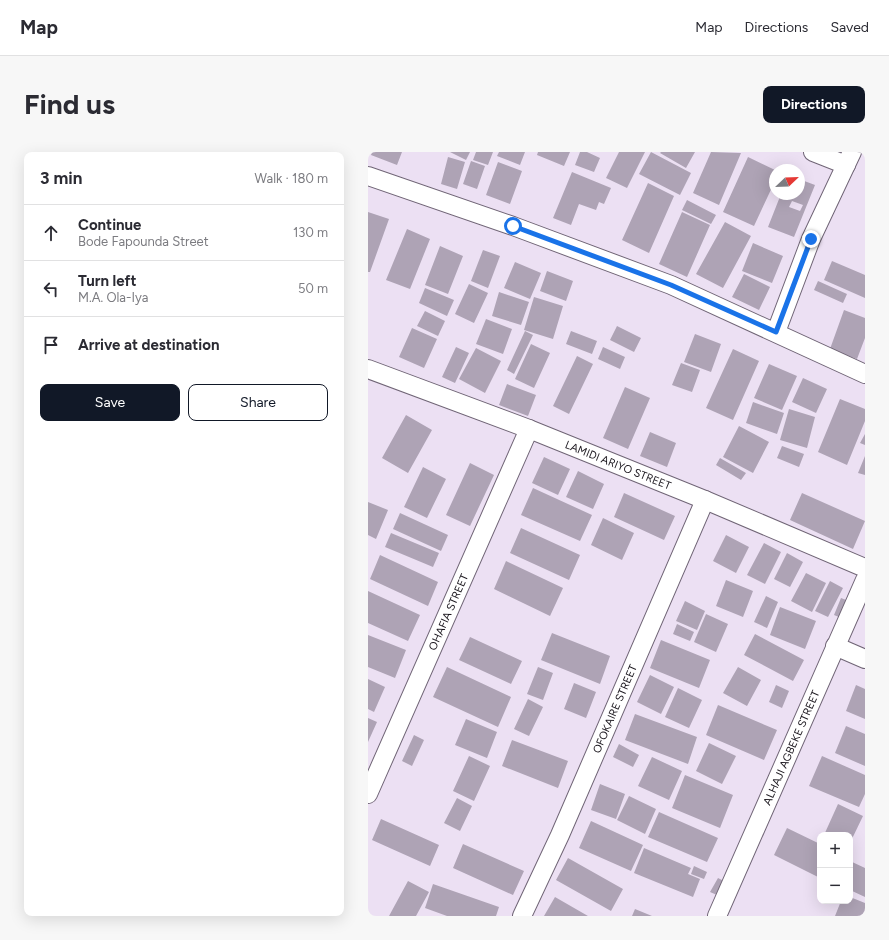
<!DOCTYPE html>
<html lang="en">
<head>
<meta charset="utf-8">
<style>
	:root { --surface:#fff; --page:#f7f7f7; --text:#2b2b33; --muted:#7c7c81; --line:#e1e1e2; --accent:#111827 }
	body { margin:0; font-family:Figtree,sans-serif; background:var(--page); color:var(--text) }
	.controls { position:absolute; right:12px; bottom:12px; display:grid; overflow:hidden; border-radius:8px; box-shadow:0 4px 16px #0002 }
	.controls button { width:36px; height:36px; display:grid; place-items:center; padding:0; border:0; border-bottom:1px solid var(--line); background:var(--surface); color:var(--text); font:20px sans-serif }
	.compass { position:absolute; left:401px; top:12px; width:36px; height:36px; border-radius:50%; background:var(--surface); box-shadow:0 4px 16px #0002; rotate:67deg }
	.stop { position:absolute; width:12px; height:12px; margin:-9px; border:3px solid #1a73e8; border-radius:50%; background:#fff }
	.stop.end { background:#1a73e8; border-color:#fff; box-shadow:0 1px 4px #0008 }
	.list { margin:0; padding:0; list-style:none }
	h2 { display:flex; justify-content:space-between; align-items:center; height:52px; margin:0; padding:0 16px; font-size:17px }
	h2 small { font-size:13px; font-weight:400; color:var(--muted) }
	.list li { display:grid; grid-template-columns:26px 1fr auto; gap:12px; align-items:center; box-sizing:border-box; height:56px; padding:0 16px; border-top:1px solid var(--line) }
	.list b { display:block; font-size:15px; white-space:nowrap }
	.list p { margin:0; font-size:13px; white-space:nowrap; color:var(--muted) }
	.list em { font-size:13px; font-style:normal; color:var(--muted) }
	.actions { display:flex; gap:8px; padding:12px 16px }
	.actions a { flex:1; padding:9px 0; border:1px solid var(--accent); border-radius:8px; text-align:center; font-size:14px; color:var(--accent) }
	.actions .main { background:var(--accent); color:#fff }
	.icon { flex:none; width:22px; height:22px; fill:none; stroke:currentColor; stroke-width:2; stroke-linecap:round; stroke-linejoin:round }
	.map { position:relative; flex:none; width:497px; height:764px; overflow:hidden; border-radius:8px }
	header { display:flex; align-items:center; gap:24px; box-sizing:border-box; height:56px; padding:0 20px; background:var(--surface); border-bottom:1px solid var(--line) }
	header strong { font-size:19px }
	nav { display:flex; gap:22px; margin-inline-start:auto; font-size:14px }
	.intro { display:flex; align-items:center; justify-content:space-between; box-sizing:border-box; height:96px; padding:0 24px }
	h1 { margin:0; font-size:28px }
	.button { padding:10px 18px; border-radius:8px; background:var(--accent); color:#fff; font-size:14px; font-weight:700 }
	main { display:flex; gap:24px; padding:0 24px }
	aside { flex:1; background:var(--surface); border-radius:8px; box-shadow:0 4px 16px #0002 }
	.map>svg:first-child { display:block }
	.building { fill:#aea3b5; fill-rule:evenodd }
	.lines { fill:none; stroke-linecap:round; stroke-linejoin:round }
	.minor-casing { stroke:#706576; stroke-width:20 }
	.minor { stroke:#fff; stroke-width:18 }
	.route { stroke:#1a73e8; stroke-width:5 }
	.labels { text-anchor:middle; stroke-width:3; stroke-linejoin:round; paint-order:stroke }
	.street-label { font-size:11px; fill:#1b171e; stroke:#ece0f3 }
</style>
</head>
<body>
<header>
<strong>Map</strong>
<nav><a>Map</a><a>Directions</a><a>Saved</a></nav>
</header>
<div class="intro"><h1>Find us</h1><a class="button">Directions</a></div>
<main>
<aside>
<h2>3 min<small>Walk · 180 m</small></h2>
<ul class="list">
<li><svg class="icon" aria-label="ahead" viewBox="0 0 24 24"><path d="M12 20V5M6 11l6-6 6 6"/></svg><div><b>Continue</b><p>Bode Fapounda Street</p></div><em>130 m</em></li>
<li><svg class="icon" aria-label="left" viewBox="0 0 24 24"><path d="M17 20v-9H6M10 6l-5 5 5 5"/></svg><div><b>Turn left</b><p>M.A. Ola-Iya</p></div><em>50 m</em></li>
<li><svg class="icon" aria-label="arrive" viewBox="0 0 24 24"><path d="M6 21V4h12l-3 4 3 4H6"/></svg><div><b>Arrive at destination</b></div></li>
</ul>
<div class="actions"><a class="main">Save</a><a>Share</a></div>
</aside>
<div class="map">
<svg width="497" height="764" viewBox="0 0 497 764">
	<rect width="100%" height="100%" fill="#ece0f3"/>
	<path class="building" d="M4,0H34L29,13L3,3Z
		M82,0H102L98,8Z
		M108,0H125L120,13L105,8Z
		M131,0H157L152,13L129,4Z
		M170,0H202L196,14L169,3Z
		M212,0H219L232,6L226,20L207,13Z
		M251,0H277L259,36L238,26Z
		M283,0L323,21L312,43L271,22Z
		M293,0H327L318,16L292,1Z
		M343,0L373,1L351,53L325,41Z
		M80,5L97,10L89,37L73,32Z
		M380,5L407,18V29L386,74L355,60Z
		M103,9L117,14L109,37L95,32Z
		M130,10L154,19L142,52L118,43Z
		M204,20L243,36L236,52L231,50L228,58L211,52L203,73L185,66Z
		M431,27L447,33L426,85L400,75L413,42H431ZM424,49L435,53L432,59L421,55Z
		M280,31L306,44L281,101L254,88Z
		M319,48L348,63L343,72L314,58Z
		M0,60L21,67L2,120H0Z
		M314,60L342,73L319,125L291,112Z
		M357,70L383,84L355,136L328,122Z
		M39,77L62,87L42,137L18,128Z
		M385,91L415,104L404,131L374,119Z
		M72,94L95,104L80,142L57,133Z
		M115,98L132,104L120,136L103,129Z
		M464,109L497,123V146L456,128Z
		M147,110L173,121L162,147L136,136Z
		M179,119L205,129L198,149L172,139Z
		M376,122L402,135L391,158L364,145Z
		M450,129L479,142L475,151L446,138Z
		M101,132L120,141L106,171L87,162Z
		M57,136L86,148L79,164L51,151Z
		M131,140L161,150L153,173L124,164Z
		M166,145L195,154L185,187L156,178Z
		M476,158L497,166V186L489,207L462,197Z
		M57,159L77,169L70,184L49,174Z
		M118,167L144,177L135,202L108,192Z
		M249,174L273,186L266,200L242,188Z
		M44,176L69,187L56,216L31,205Z
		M157,179L165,183L146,222L139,218Z
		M203,179L229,189L224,202L198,192Z
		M327,182L353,192L343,220L316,210Z
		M163,192L182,201L166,236L147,227Z
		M88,195L101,201L87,231L74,225Z
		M235,195L257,205L252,217L230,207Z
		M108,196L133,209L117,241L91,227Z
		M365,197L391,209L365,268L338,256Z
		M209,204L225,212L201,262L185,254Z
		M313,211L332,218L324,240L304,233Z
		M401,212L429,224L414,258L386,246Z
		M435,226L459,237L448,261L424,250Z
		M139,232L168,243L160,264L131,253Z
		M257,235L282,246L260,297L235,286Z
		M472,247L497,257V269L479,313L450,300Z
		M385,250L416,261L409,282L378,271Z
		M421,257L447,265L439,296L412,288Z
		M38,263L64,278L40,321L14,306Z
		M371,274L401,290L385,321L355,305Z
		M282,280L308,291L299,315L272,304Z
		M497,282V293L492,291Z
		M414,294L436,302L431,315L409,306Z
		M497,304V323L490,321Z
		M176,305L202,317L190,343L164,331Z
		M352,306L378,321L373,328L348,313Z
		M102,311L126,323L102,374L78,363Z
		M55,315L78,327L59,366L36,355Z
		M210,319L236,332L225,357L198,345Z
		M165,336L224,363L212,389L153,363Z
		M256,341L307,364L296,388L246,365Z
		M434,341L497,369L485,397L422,368Z
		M0,350L20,358L8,387L0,383Z
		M32,361L80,383L73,399L25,377Z
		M235,366L266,381L254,408L223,393Z
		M153,376L212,403L201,428L142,401Z
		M23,381L71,401L65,415L17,395Z
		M358,383L381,395L368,421L345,409Z
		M396,391L413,400L397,432L379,423Z
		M419,401L435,410L422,435L406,427Z
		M12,403L70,430L60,454L2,427Z
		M138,409L195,436L182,464L126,437Z
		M438,421L458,431L444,460L423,449Z
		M358,428L385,439L375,465L348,454Z
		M462,429L475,436L460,465L447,459Z
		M0,439L52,463L40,489L0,471Z
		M398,444L410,450L399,476L386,470Z
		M473,446L486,451L478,468L466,463Z
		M317,449L337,459L329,478L308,469Z
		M412,455L448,469L437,497L402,483Z
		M338,462L360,472L348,500L326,490Z
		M309,472L326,480L322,489L305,482Z
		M184,481L242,504L232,532L173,508Z
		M387,482L436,508L425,529L376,503Z
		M0,483L38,498L27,526L0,515Z
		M102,485L154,509L143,532L91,508Z
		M293,488L342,508L331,536L282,516Z
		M79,515L143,545L130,575L65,545Z
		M170,515L185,521L175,548L159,542Z
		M370,515L393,528L379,554L355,541Z
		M282,523L306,535L293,562L269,550Z
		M0,527L17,535L6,560L0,557Z
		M206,531L228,540L218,566L196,557Z
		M408,533L421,539L414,556L401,550Z
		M488,533L497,537V567L478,559Z
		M310,536L334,548L321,576L297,565Z
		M160,547L175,555L161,584L146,577Z
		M350,553L409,578L396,608L338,583Z
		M267,562L329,585L320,612L257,588Z
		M0,566L9,570L0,590Z
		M98,567L129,580L119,606L87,593Z
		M478,574L497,582V614L467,601Z
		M46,583L56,588L44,614L34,609Z
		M144,588L200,609L190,636L134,614Z
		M341,591L368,604L354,632L328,619Z
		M251,592L271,603L265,615L245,605Z
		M101,604L122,614L106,649L85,639Z
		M454,604L497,623V642L491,655L441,634Z
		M284,605L314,619L301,648L270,634Z
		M317,623L365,643L352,676L304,656Z
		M232,632L257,642L248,667L223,658Z
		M261,644L288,657L277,682L249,668Z
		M89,646L104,654L92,679L76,671Z
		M470,652L495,664L482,691V683H456Z
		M291,660L350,686L339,710L280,685Z
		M13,667L71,693L62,714L4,688Z
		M223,669L275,693L263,719L211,696Z
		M419,676L452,692V726L406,703Z
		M95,692L156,719L145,743L85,716Z
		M276,696L323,716L320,722L332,727L325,745L266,721Z
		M200,706L255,737L243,759L188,728Z
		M482,709L497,716V745L482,738Z
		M326,714L339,720L336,727L323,722Z
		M350,726L356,729L349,743L342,740Z
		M40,729L61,740L48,764H21Z
		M65,732L131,755L128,764H79L57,756Z
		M187,745L220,764H176Z
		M482,745L497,751V764H467L473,749H482Z
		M267,757L284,764H264Z"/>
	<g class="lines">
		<g class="minor-casing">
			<g id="minor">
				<path d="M445,0L478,13"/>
				<path d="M0,24L145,74L303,133L497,222"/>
				<path d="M408,180L443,87L484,0"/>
				<path id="s1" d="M0,217L161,277L337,348L497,416"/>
				<path d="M467,494L497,507"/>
				<path id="s2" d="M0,642L161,277"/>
				<path id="s3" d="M154,764L192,683L337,348"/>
				<path id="s4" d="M349,764L497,428"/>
			</g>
		</g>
		<use href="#minor" class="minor"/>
	</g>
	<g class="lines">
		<path class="route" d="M145,74L303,133L408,180L443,87"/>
	</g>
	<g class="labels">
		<g class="street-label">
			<text dy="4" stroke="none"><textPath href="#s1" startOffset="268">LAMIDI ARIYO STREET</textPath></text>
			<text dy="4" stroke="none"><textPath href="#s2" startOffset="199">OHAFIA STREET</textPath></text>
			<text dy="4" stroke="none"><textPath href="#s3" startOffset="227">OFOKAIRE STREET</textPath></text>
			<text dy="4" stroke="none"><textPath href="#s4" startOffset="184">ALHAJI AGBEKE STREET</textPath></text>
		</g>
	</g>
</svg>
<div class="controls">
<button>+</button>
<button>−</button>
</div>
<svg class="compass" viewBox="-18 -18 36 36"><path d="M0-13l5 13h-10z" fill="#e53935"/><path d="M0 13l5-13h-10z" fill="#7c7c81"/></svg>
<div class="stop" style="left:145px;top:74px"></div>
<div class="stop end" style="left:443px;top:87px"></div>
</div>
</main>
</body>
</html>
